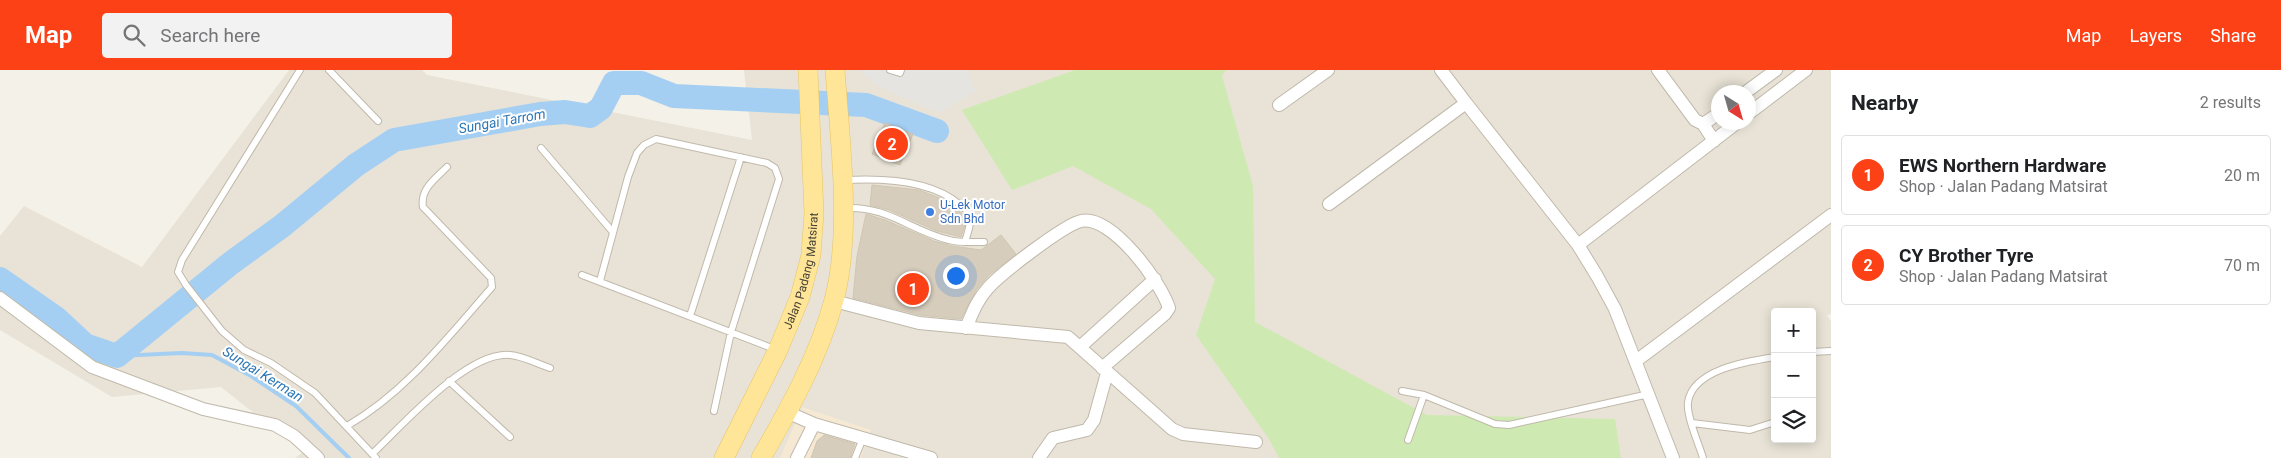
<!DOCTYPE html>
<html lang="en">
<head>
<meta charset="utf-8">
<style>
	:root { --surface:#fff; --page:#f2f2f2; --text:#202124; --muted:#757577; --line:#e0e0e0; --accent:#fd4117 }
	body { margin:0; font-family:Roboto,sans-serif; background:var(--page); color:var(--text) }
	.controls { position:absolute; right:15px; bottom:15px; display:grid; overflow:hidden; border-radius:5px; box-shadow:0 2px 12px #0003 }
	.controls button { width:45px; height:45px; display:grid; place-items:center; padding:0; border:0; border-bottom:1px solid var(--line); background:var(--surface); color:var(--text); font:25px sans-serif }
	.compass { position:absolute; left:1711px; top:15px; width:45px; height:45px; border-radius:50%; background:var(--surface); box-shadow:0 2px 12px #0003; rotate:143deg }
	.you { position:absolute; left:955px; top:205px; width:18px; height:18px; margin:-12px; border:4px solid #fff; border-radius:50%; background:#1a73e8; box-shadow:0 0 0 8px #1a73e833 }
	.badge { display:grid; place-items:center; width:32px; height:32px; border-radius:50%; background:var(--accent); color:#fff; font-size:16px; font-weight:700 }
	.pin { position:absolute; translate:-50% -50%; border:2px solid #fff; box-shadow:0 1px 5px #0006 }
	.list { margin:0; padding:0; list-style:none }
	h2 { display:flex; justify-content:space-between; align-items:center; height:65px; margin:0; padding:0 20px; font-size:21px }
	h2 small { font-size:16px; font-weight:400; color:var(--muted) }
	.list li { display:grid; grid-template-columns:32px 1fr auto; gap:15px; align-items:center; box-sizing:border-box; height:80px; margin:0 10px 10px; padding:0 10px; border:1px solid var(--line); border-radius:5px }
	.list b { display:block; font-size:19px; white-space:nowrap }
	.list p { margin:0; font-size:16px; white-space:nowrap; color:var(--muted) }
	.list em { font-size:16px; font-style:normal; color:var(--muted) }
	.icon { flex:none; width:28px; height:28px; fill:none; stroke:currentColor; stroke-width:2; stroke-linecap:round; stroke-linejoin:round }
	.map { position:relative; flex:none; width:1831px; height:388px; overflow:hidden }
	header { display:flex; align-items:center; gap:30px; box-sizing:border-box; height:70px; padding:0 25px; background:var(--accent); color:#fff }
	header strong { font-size:24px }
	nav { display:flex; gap:28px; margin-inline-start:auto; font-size:18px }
	.search { width:350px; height:45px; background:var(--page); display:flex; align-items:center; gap:12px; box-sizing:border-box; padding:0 18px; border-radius:5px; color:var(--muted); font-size:19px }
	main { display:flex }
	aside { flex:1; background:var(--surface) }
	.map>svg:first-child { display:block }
	.residential { fill:#e8e3d6; fill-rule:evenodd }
	.commercial { fill:#f6e9d3 }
	.green { fill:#cee9b1 }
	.parking { fill:#e6e4e0 }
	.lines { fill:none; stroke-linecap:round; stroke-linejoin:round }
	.stream { stroke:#a4cff2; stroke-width:4 }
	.river { stroke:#a4cff2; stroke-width:24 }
	.building { fill:#d6cdbd; stroke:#d1c6b1 }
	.service-casing { stroke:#c0b9ab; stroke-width:8 }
	.minor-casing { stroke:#c0b9ab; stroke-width:14 }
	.primary-casing { stroke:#e6c465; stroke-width:20 }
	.service { stroke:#fff; stroke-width:6 }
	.minor { stroke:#fff; stroke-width:12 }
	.primary { stroke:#ffe597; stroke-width:19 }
	.shop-dot { fill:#3f7fe0; stroke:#fff; stroke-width:2 }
	.labels { text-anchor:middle; stroke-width:4; stroke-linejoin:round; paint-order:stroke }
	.shop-label { font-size:12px; fill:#366cbe; stroke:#fff; text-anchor:start }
	.street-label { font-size:12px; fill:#484237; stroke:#fff }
	.water-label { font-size:14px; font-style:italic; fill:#2d78b7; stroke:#fff }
</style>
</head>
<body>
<header>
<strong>Map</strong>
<div class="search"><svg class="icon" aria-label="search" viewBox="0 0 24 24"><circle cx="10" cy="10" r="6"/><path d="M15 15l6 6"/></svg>Search here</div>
<nav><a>Map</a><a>Layers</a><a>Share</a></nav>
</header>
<main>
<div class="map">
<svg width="1831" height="388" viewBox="0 0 1831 388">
	<rect width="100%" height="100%" fill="#f4f1e8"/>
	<path class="residential" d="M289,0H422L427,5L752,70L744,0H1831V244L1827,245L1831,251V388H295L303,382L221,317L112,327L0,260V166L24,136L142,197ZM1718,22H1748V52H1718ZM1775,242H1812V369H1775Z"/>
	<path class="commercial" d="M802,337L871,360L861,388H780Z"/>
	<path class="green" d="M1075,0H1226L1222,6L1253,116L1255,252L1427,345L1615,349L1621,388H1279L1269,369L1196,265L1215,209L1151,139L1073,96L1012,120L962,40Z"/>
	<path class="parking" d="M858,0H967L976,21L939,43L879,17Z"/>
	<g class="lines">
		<path class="stream" d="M117,286L182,283L212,285L251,306L296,336L349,388"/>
		<path class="river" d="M0,209L56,248L85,275L117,286L231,193L282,156L356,95L394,70L540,44L565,42L590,46L601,38L614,13H641L674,26L866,35L937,61"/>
	</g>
	<path class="building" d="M885,53L913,64L900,95L872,84Z
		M872,115L919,120L945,130L964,145L965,155L961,167L937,161L889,140L870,135Z
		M866,144L885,150L934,171L952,176L981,180L1001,165L1016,184L989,205L976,220L961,249L920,245L853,228L857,186Z
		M824,365L855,374L850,388H811L817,371Z"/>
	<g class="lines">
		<g class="service-casing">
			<path id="service" d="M300,0L182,190L178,202L186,215L222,261L244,280L271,293L315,323L376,388
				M329,0L378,51
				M890,0L900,3L901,0
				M541,78L612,161
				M845,110C882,108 931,110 959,134C963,137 968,140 969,145C972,154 967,164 965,172
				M846,138C888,136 911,161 949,170C960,173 972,172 984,172
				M582,205L777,280
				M600,211L628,107L637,83L644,75L656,69L767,93L775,98L779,109L731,262L714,341
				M690,246L741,87
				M1812,282L1831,281
				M449,311L510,367
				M1402,321L1424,325L1495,354L1509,355L1649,324
				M1692,353L1750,360L1775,352
				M347,356C405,323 448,267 492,217L491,208L423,137C420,119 435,109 447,97
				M1408,370L1424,325
				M372,384C402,356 467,281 510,285C523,286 538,294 550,298
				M855,388L863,368
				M1703,388C1699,374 1686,346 1688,332C1693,299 1749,291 1775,287"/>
		</g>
		<g class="minor-casing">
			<path id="minor" d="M1441,0L1466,33
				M1658,0L1695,50L1703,54L1714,71
				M1746,22L1776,0
				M1279,35L1328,0
				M1748,44L1806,0
				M1703,54L1718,44
				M1329,134L1466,33L1578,175L1597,206L1615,239L1673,388
				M1578,175L1738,52
				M0,228L92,297L203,339L275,355L294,366L318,388
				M834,231L919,253L1068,267L1172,359L1183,364L1256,372
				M966,258C972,244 977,230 988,218C1000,204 1064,155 1081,151C1111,144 1161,212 1169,238L1165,244L1102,298
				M1080,277L1155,209
				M1636,291L1831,145
				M787,342L814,354L797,388
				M814,354L931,388
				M1039,388L1053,368L1087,360L1094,350L1107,303"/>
		</g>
		<g class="primary-casing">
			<g id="primary">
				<path id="s1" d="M724,388L778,280L800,227L811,185L814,143L808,0"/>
				<path d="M761,388C790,338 819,286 834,230C852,164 840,69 835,0"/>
			</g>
		</g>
		<use href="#service" class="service"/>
		<use href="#minor" class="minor"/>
		<use href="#primary" class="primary"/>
	</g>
	<circle class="shop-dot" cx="930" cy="142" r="5"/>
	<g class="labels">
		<g class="shop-label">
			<text x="940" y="139">U-Lek Motor<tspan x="940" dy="14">Sdn Bhd</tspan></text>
		</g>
		<g class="street-label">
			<text dy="4" stroke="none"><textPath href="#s1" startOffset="204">Jalan Padang Matsirat</textPath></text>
		</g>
		<g class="water-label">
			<text transform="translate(502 51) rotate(-10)" y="5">Sungai Tarrom</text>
			<text transform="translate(263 304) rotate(32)" y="5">Sungai Kerman</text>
		</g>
	</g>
</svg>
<div class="controls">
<button>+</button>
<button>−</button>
<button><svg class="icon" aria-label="layers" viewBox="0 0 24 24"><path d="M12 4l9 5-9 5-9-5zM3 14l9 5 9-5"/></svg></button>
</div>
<svg class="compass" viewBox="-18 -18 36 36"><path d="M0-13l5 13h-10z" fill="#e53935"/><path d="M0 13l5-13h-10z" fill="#757577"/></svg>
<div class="you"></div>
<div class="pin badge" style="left:913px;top:219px">1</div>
<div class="pin badge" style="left:892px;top:74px">2</div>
</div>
<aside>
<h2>Nearby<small>2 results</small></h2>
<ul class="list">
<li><span class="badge">1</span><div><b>EWS Northern Hardware</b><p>Shop · Jalan Padang Matsirat</p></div><em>20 m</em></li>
<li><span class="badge">2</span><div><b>CY Brother Tyre</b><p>Shop · Jalan Padang Matsirat</p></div><em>70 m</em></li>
</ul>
</aside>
</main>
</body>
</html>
